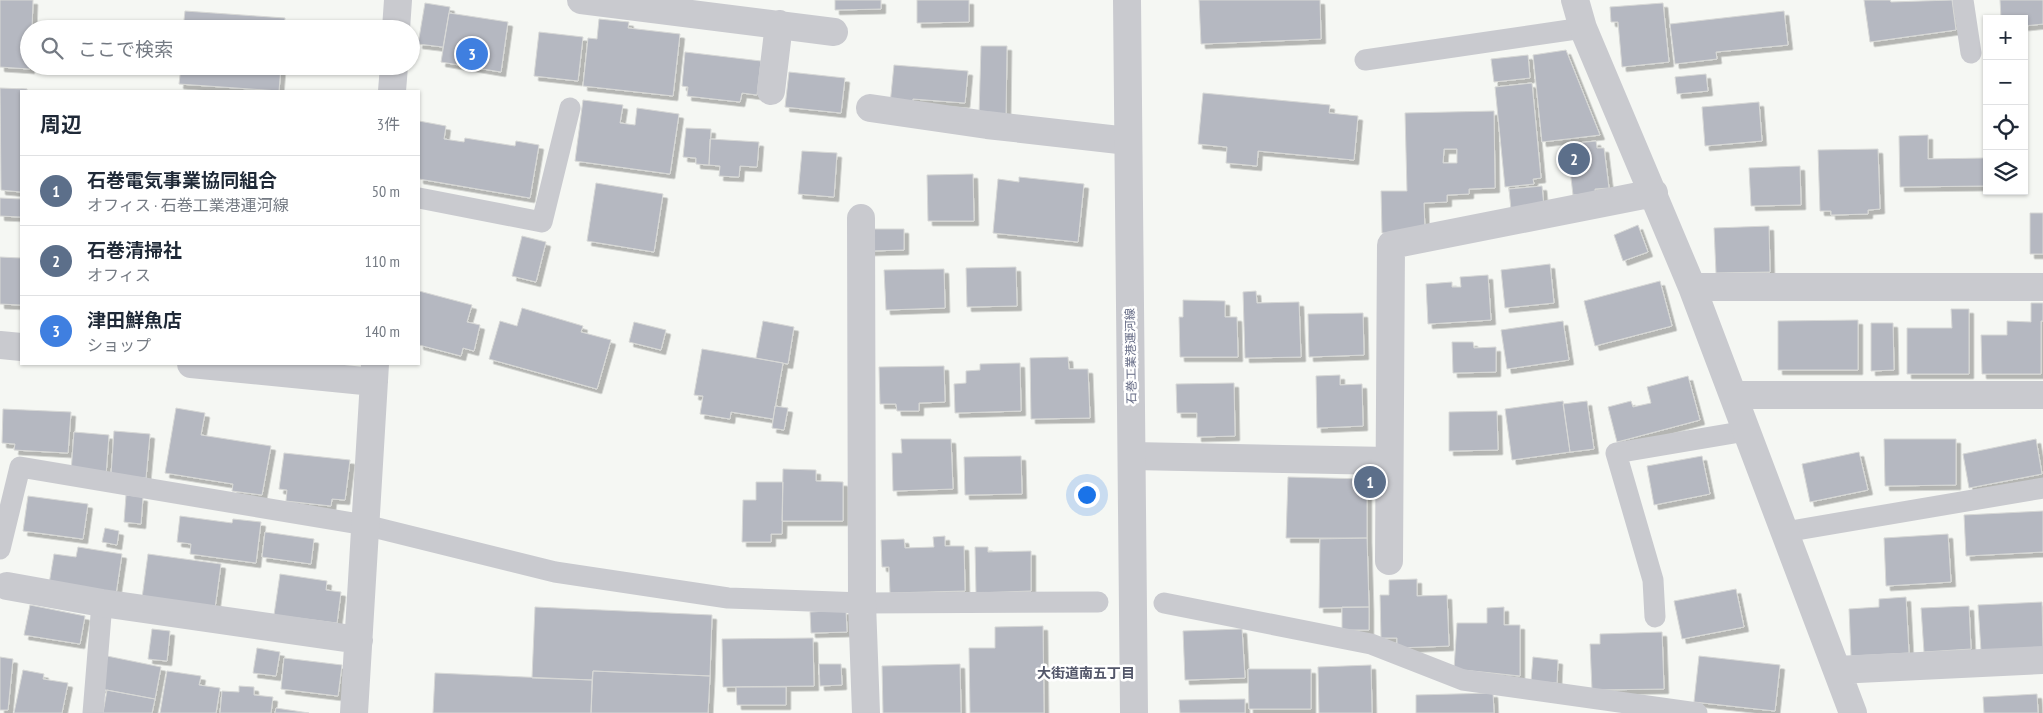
<!DOCTYPE html>
<html lang="ja">
<head>
<meta charset="utf-8">
<style>
	:root { --surface:#fff; --page:#f6f6f7; --text:#1f2937; --muted:#747a83; --line:#e0e1e3; --accent:#b45309 }
	body { margin:0; font-family:"PT Sans Narrow","Noto Sans JP",sans-serif; background:var(--page); color:var(--text) }
	.controls { position:absolute; right:15px; top:15px; display:grid; overflow:hidden; border-radius:0px; box-shadow:0 1px 4px #0004 }
	.controls button { width:45px; height:45px; display:grid; place-items:center; padding:0; border:0; border-bottom:1px solid var(--line); background:var(--surface); color:var(--text); font:25px sans-serif }
	.you { position:absolute; left:1086px; top:494px; width:18px; height:18px; margin:-12px; border:4px solid #fff; border-radius:50%; background:#1a73e8; box-shadow:0 0 0 8px #1a73e833 }
	.badge { display:grid; place-items:center; width:32px; height:32px; border-radius:50%; background:var(--accent); color:#fff; font-size:16px; font-weight:700 }
	.pin { position:absolute; translate:-50% -50%; border:2px solid #fff; box-shadow:0 1px 5px #0006 }
	.list { margin:0; padding:0; list-style:none }
	h2 { display:flex; justify-content:space-between; align-items:center; height:65px; margin:0; padding:0 20px; font-size:21px }
	h2 small { font-size:16px; font-weight:400; color:var(--muted) }
	.list li { display:grid; grid-template-columns:32px 1fr auto; gap:15px; align-items:center; box-sizing:border-box; height:70px; padding:0 20px; border-top:1px solid var(--line) }
	.list b { display:block; font-size:19px; white-space:nowrap }
	.list p { margin:0; font-size:16px; white-space:nowrap; color:var(--muted) }
	.list em { font-size:16px; font-style:normal; color:var(--muted) }
	.icon { flex:none; width:28px; height:28px; fill:none; stroke:currentColor; stroke-width:2; stroke-linecap:round; stroke-linejoin:round }
	.map { position:relative; flex:none; width:2043px; height:713px; overflow:hidden }
	.search { position:absolute; background:var(--surface); box-shadow:0 1px 4px #0004; left:20px; top:20px; width:400px; height:55px; display:flex; align-items:center; gap:12px; box-sizing:border-box; padding:0 18px; border-radius:28px; color:var(--muted); font-size:19px }
	.panel { position:absolute; background:var(--surface); box-shadow:0 1px 4px #0004; left:20px; top:90px; width:400px; height:275px; border-radius:0px }
	.map>svg:first-child { display:block }
	.building { fill:#b5b8c1; stroke:#d7d8d6; fill-rule:evenodd; filter:url(#shadow) }
	.lines { fill:none; stroke-linecap:round; stroke-linejoin:round }
	.service { stroke:#c9cacf; stroke-width:21 }
	.minor { stroke:#c9cacf; stroke-width:28 }
	.tertiary { stroke:#c9cacf; stroke-width:28 }
	.labels { text-anchor:middle; stroke-width:5; stroke-linejoin:round; paint-order:stroke }
	.street-label { font-size:12px; fill:#656b85; stroke:#fff }
	.neighbourhood-label { font-size:14px; font-weight:bold; fill:#53576a; stroke:#fff }
</style>
</head>
<body>
<div class="map">
<svg width="2043" height="713" viewBox="0 0 2043 713">
	<defs>
		<filter id="shadow"><feDropShadow dx="4.5" dy="4.5" stdDeviation="0" flood-color="#0004"/></filter>
	</defs>
	<rect width="100%" height="100%" fill="#f5f7f3"/>
	<path class="building" d="M0,0H33L32,29H29V66L30,69L0,67Z
		M835,0H881V9L835,10Z
		M917,0H969V22L917,23Z
		M1199,0H1320L1321,39L1201,44Z
		M1864,0H1890L1891,2L1952,0L1956,30L1870,42Z
		M2000,0H2043V24L2024,26V19H2001Z
		M425,3L450,7L443,47L418,44Z
		M1663,3L1669,62L1622,67L1618,22H1611L1610,7Z
		M185,11L285,18L284,29H183Z
		M1784,11L1788,45L1716,52L1717,59L1675,64L1670,24Z
		M449,13L508,22L501,72L441,62Z
		M599,19L629,22L628,28L680,34L673,96L583,86L588,38L597,39Z
		M539,32L583,37L578,81L534,76Z
		M981,46H1007L1006,116L979,115Z
		M1566,50L1600,135L1542,142L1533,55Z
		M685,52L761,61L757,95L742,93L740,102L687,96L688,87L682,86Z
		M1528,55L1530,78L1494,82L1491,59Z
		M894,65L968,71L965,103L913,99L912,106L890,104Z
		M181,66H281L279,91L179,84Z
		M789,72L845,78L841,113L785,107Z
		M1706,74L1708,91L1677,94L1675,77Z
		M1532,83L1541,178L1533,179L1534,184L1505,187L1495,87Z
		M0,88L27,89V91H21V192L1,190Z
		M1203,93L1330,105L1329,113L1358,116L1354,160L1258,151L1257,166L1226,163L1227,147L1198,144Z
		M583,100L623,105L620,123L635,125L637,108L679,114L670,174L575,161Z
		M1759,102L1762,141L1705,146L1702,107Z
		M1494,111L1495,188L1469,189V194L1447,195V202L1424,203L1425,233H1382L1381,191H1407L1405,113ZM1444,149H1457V163H1443Z
		M419,121L446,126L444,139L464,142L465,138L515,146L516,141L539,145L530,198L419,179Z
		M686,128L711,129L709,165L696,164V158L683,157Z
		M1928,135V159L1984,158V186L1900,187L1899,136Z
		M710,139L759,142L757,167L740,166L739,177L719,176L720,166L709,165Z
		M1596,141L1597,148H1604L1609,188L1595,189V193L1573,195L1567,144Z
		M1878,149L1880,209L1868,210V214L1831,215V211H1820L1818,150Z
		M802,151L837,153L834,197L798,194Z
		M1800,166L1801,205L1751,206L1749,168Z
		M973,174L974,221H928L927,175Z
		M1019,177L1084,184L1078,242L993,233L998,179L1019,182Z
		M596,183L663,194L654,252L587,241Z
		M1542,186L1544,207L1511,210L1509,189Z
		M0,198L21,199V217L0,216Z
		M2030,213H2043V254H2030Z
		M1638,225L1648,252L1623,261L1614,235Z
		M1769,226L1770,272L1716,273L1714,228Z
		M868,229H904V250L869,251Z
		M522,236L546,242L536,282L512,276Z
		M21,256V305L0,304V257L21,258Z
		M1550,264L1554,303L1505,308L1501,270Z
		M1016,267L1017,306L967,307L966,268Z
		M944,269L945,308L886,310L884,270Z
		M1488,275L1491,320L1428,324L1426,284L1452,282V287H1461L1460,277Z
		M1660,281L1672,326L1595,346L1584,301Z
		M419,291L472,305L467,322L480,325L474,351L463,348L461,356L419,345Z
		M1256,291L1257,303L1299,302L1301,357L1245,358L1243,292Z
		M1183,300L1225,301V317H1237L1238,357H1180L1179,317H1183Z
		M2031,303H2043V321H2041V374H1982L1981,335H2007V321L2031,322Z
		M522,308L583,326L581,332L611,340L597,389L489,359L500,321L517,326Z
		M1951,309H1969V374H1907V328H1952Z
		M1363,313L1364,355L1309,357L1308,314Z
		M1858,320V370H1778V321Z
		M763,321L794,327L788,364L756,358Z
		M1563,321L1569,360L1507,369L1501,330Z
		M634,322L666,330L661,350L629,342Z
		M1871,323H1893L1894,370L1871,371Z
		M1452,342H1473L1474,348L1496,347V372L1453,373Z
		M702,349L783,363L773,419L731,412L730,419L700,414L703,396L694,395Z
		M1068,357L1069,369H1088L1090,418L1031,419L1030,358Z
		M1020,363L1021,411L955,413L954,384L966,383V371L980,370V364Z
		M944,366L945,402L919,403V411H897L896,404H880L879,367Z
		M1340,375V385L1362,384L1363,426L1317,428L1316,376Z
		M1688,376L1700,420L1617,442L1608,407L1631,401L1633,407L1651,403L1647,387Z
		M1234,383L1235,436L1197,437V413H1177L1176,384Z
		M1563,401L1570,452L1512,460L1505,409Z
		M1587,401L1594,449L1570,452L1563,404Z
		M775,406L788,408L784,430L772,428Z
		M176,408L205,413L201,435L271,446L262,495L232,491L233,484L165,473Z
		M3,409L71,412L68,453L14,450L15,444L2,443Z
		M1497,411L1498,450L1449,451V412Z
		M114,431L150,434L146,478L111,475Z
		M74,432L109,435L106,475L71,472Z
		M901,439H951L953,489L893,491L892,453H902Z
		M1884,439H1956V485L1885,486Z
		M2036,439L2042,474L1969,488L1963,454Z
		M1859,452L1868,490L1810,502L1802,464Z
		M284,453L350,460L345,500L332,499L331,506L286,501L287,490L279,489Z
		M1021,456L1022,494L965,495L964,457Z
		M1702,456L1710,494L1654,505L1647,466Z
		M783,469L816,470V481L843,482V521H782Z
		M1288,477L1367,479V538H1286Z
		M756,482H783L782,534H771V542H742L743,500H756Z
		M126,495L143,497L141,524L124,522Z
		M28,496L88,504L83,539L23,531Z
		M2043,511V552L1966,556L1964,515Z
		M180,516L232,523L233,519L261,522L256,563L190,554L191,544L177,542Z
		M105,528L119,531L117,545L102,542Z
		M265,532L314,539L311,564L262,557Z
		M1948,534L1951,582L1886,586L1884,538Z
		M945,536V546H964L965,591L890,593L889,567H882L881,540L904,539L905,548L934,547L933,537Z
		M1367,538L1369,607L1319,608L1320,539Z
		M78,547L122,554L116,594L49,584L54,554L76,557Z
		M975,547H988V552L1031,551V591L976,593Z
		M148,554L221,564L215,608L142,598Z
		M280,574L327,581L326,590L341,592L337,623L274,615Z
		M1417,579V596L1447,595L1449,646L1397,648V638H1381L1380,595H1389V580Z
		M1736,589L1744,627L1682,639L1674,601Z
		M1906,597L1909,653L1851,656L1849,609L1879,607V599Z
		M2042,602L2043,648L1981,651L1978,605Z
		M30,605L85,616L80,644L24,635Z
		M1969,606L1971,649L1924,652L1921,608Z
		M535,607L712,615L710,676L593,671L592,680L532,678Z
		M1342,607H1369V630H1342Z
		M1504,607V625H1520V676L1454,669L1457,623H1487V608Z
		M846,610L847,632L811,633L810,612Z
		M1043,626L1044,713H970L969,648H995V627Z
		M152,629L170,631L167,661L148,659Z
		M1242,629L1245,678L1185,680L1183,631Z
		M1662,632L1664,689L1592,690L1590,644H1600V634Z
		M813,638L814,686L723,687L722,639Z
		M257,648L280,652L276,676L253,673Z
		M107,656L161,667L155,699L101,689Z
		M1699,656L1780,665L1775,711L1694,702Z
		M0,657L13,659L8,710H0Z
		M1533,657L1558,660L1557,683L1531,681Z
		M284,658L342,665L338,696L281,689Z
		M819,664H841L842,685L820,686Z
		M960,664L961,713H883L882,666Z
		M1371,665L1372,713H1319L1318,667Z
		M1248,669H1311V709H1249Z
		M23,670L44,674L43,679L68,683L62,713H14Z
		M167,671L201,676L199,685L220,688L216,713H160Z
		M593,671L710,676L708,713H591Z
		M435,673L592,680L591,713H433Z
		M239,686L254,687V695L273,697L271,713H220L222,691L239,692Z
		M736,687H786V705H737Z
		M107,690L155,699L152,713H103Z
		M1493,693L1494,713H1416V695Z
		M2037,694L2038,713H1984L1983,697Z
		M1245,699V713H1180L1179,700Z
		M276,708L309,713H275Z"/>
	<g class="lines">
		<path class="service" d="M1963,0L1971,53
			M1365,60L1583,28
			M419,198L542,222L570,108
			M1785,532L2043,488
			M0,549L20,467L365,525L555,572L728,598L862,603L1098,602
			M1164,603L1371,644L1463,680L1697,713
			M1655,617L1653,580L1616,453L1746,431
			M93,713L102,603"/>
		<path class="minor" d="M581,0L834,32
			M1575,0L1583,28L1692,287L1853,713
			M396,29L398,0
			M392,91L394,66
			M771,91L779,24
			M870,108L987,125L1128,141
			M861,218L862,603L866,713
			M1692,287H2043
			M0,345L21,347
			M191,364L374,382
			M1733,395H2043
			M1132,456L1389,461
			M1389,561L1391,245L1654,193
			M7,586L102,603L359,640
			M1837,670L2043,660
			M354,713L375,364"/>
		<path class="tertiary" d="M1127,0L1134,713"/>
	</g>
	<g class="labels">
		<g class="street-label">
			<text transform="translate(1131 356) rotate(-91)" y="4">石巻工業港運河線</text>
		</g>
		<g class="neighbourhood-label">
			<text x="1086" y="678">大街道南五丁目</text>
		</g>
	</g>
</svg>
<div class="controls">
<button>+</button>
<button>−</button>
<button><svg class="icon" aria-label="locate" viewBox="0 0 24 24"><circle cx="12" cy="12" r="6"/><path d="M12 2v4M12 18v4M2 12h4M18 12h4"/></svg></button>
<button><svg class="icon" aria-label="layers" viewBox="0 0 24 24"><path d="M12 4l9 5-9 5-9-5zM3 14l9 5 9-5"/></svg></button>
</div>
<div class="you"></div>
<div class="pin badge" style="left:1370px;top:482px;background:#5c6f8a">1</div>
<div class="pin badge" style="left:1574px;top:159px;background:#5c6f8a">2</div>
<div class="pin badge" style="left:472px;top:54px;background:#3f7fe0">3</div>
<div class="search"><svg class="icon" aria-label="search" viewBox="0 0 24 24"><circle cx="10" cy="10" r="6"/><path d="M15 15l6 6"/></svg>ここで検索</div>
<section class="panel">
<h2>周辺<small>3件</small></h2>
<ul class="list">
<li><span class="badge" style="background:#5c6f8a">1</span><div><b>石巻電気事業協同組合</b><p>オフィス · 石巻工業港運河線</p></div><em>50 m</em></li>
<li><span class="badge" style="background:#5c6f8a">2</span><div><b>石巻清掃社</b><p>オフィス</p></div><em>110 m</em></li>
<li><span class="badge" style="background:#3f7fe0">3</span><div><b>津田鮮魚店</b><p>ショップ</p></div><em>140 m</em></li>
</ul>
</section>
</div>
</body>
</html>
